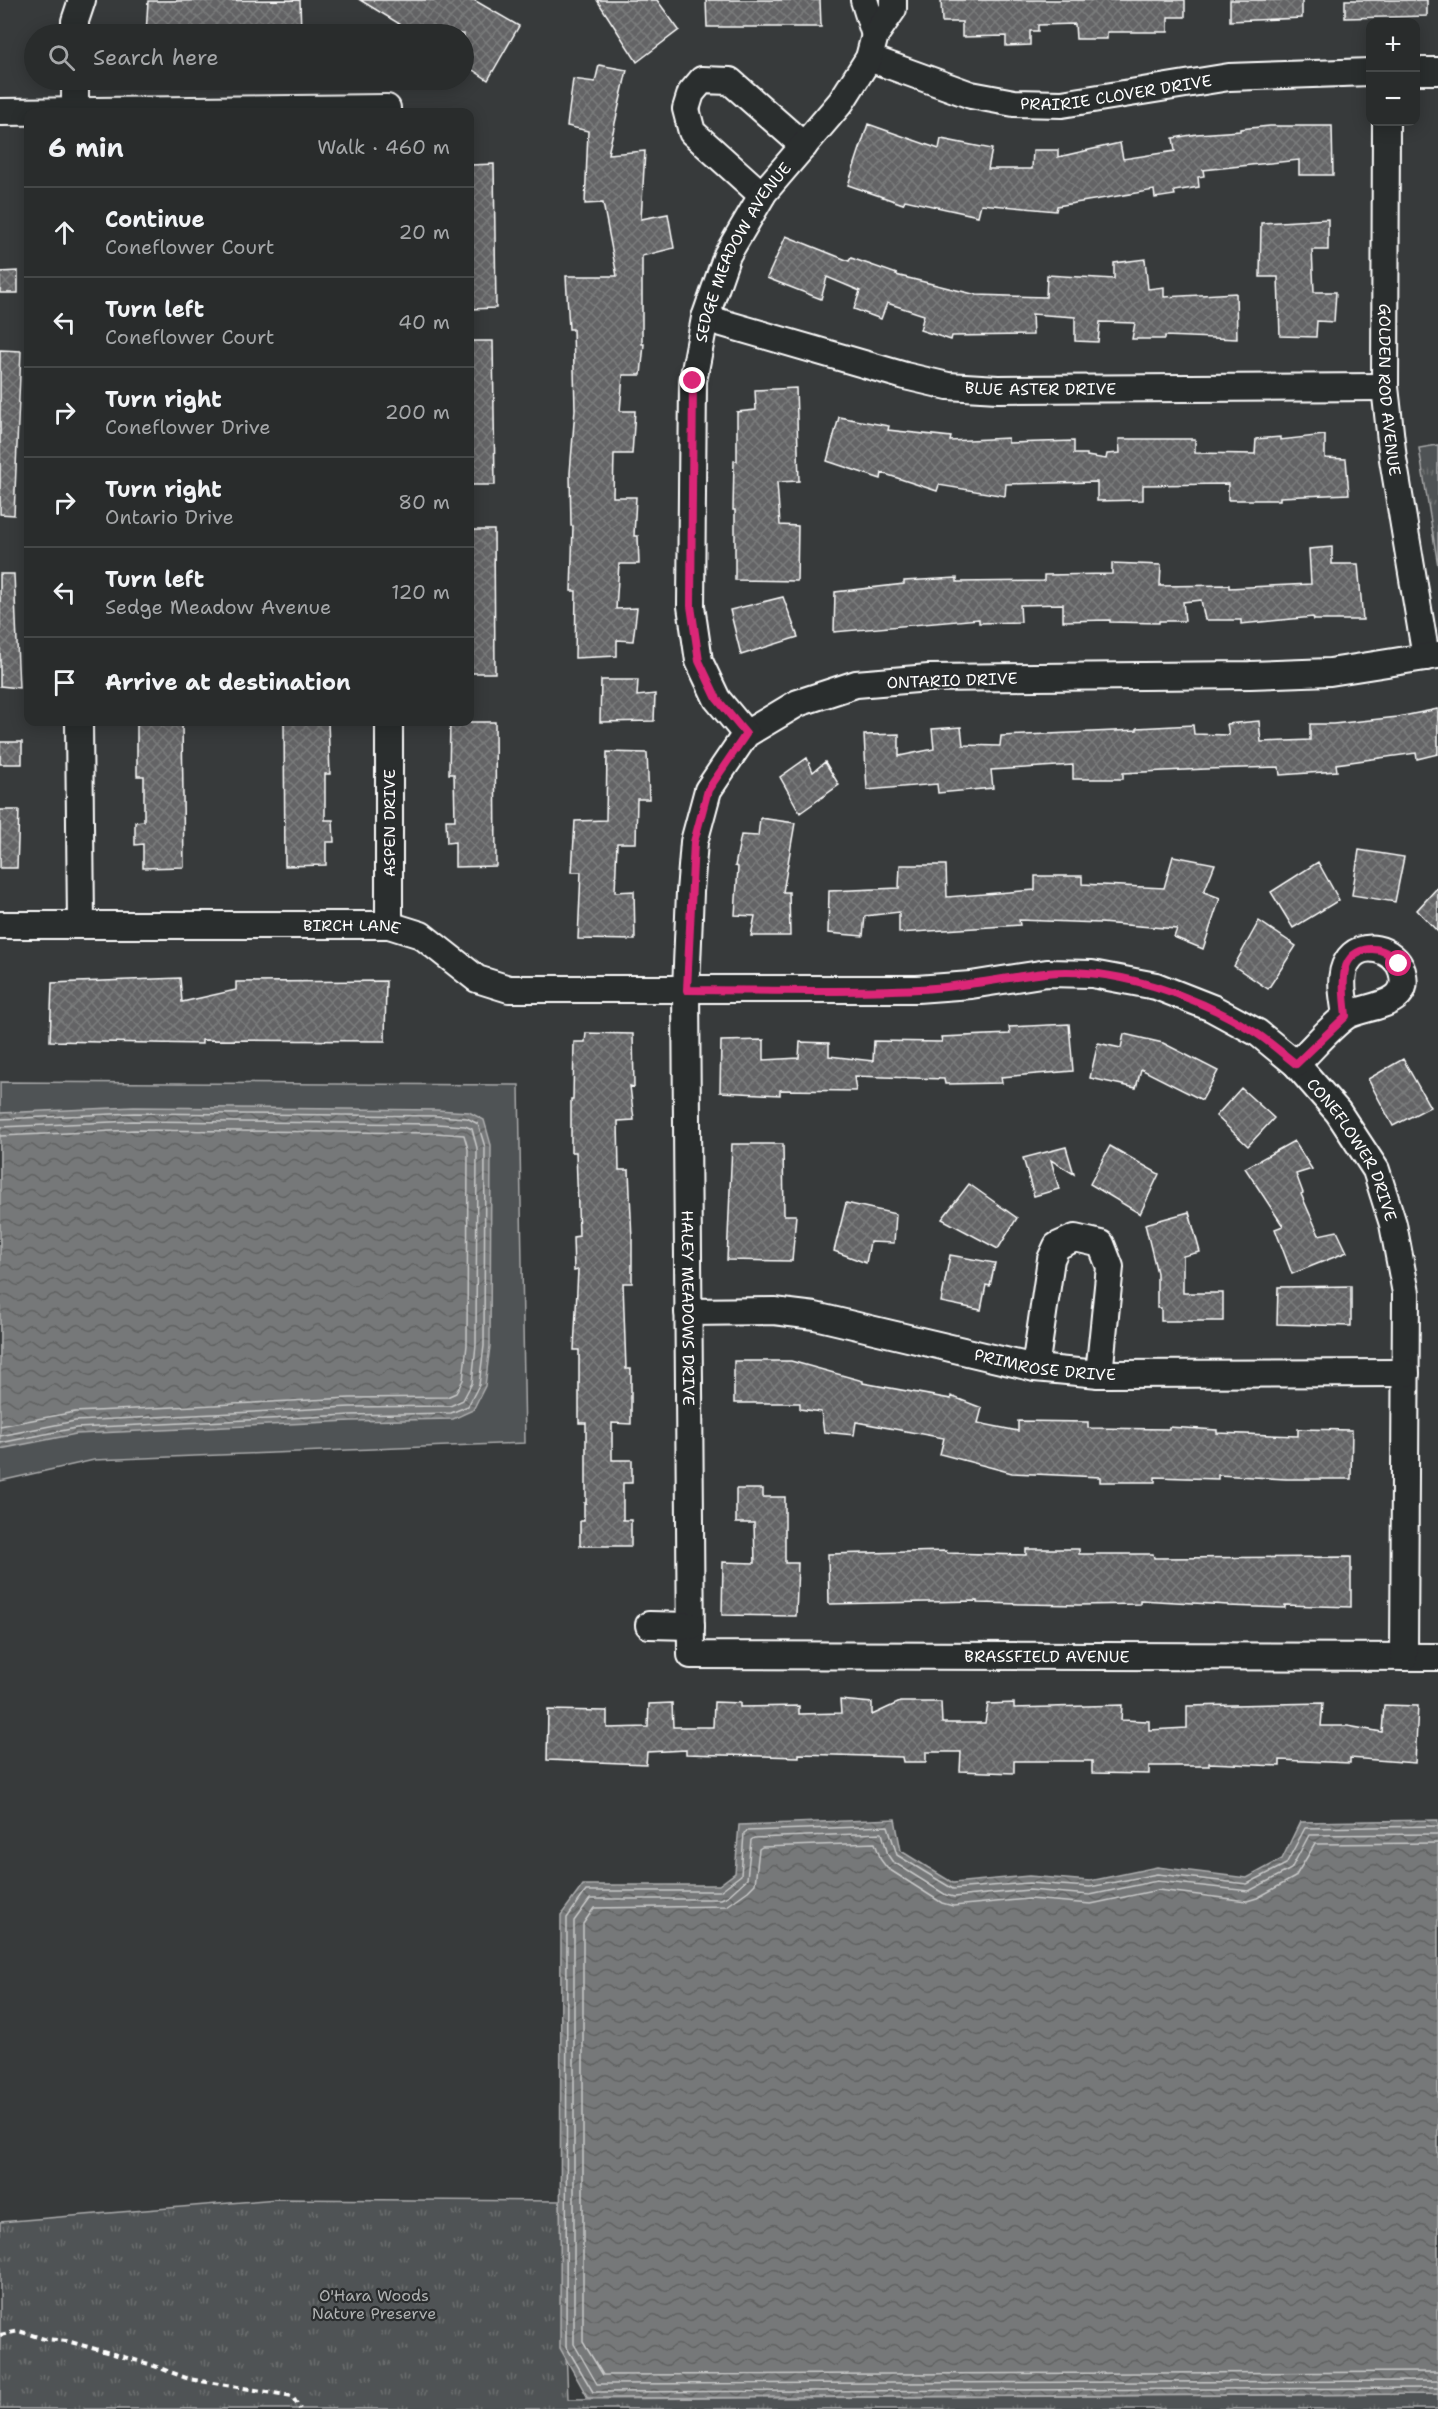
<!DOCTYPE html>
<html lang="en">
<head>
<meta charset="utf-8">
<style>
	:root { --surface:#292c2c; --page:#353838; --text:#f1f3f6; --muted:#a5a7a9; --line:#454848 }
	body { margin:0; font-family:"Shantell Sans",sans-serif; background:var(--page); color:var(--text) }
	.controls { position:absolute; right:18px; top:18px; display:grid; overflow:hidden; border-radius:12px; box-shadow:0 3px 15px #0003 }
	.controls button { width:54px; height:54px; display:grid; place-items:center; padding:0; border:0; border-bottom:2px solid var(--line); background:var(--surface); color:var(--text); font:30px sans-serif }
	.stop { position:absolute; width:18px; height:18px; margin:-14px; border:4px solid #db2777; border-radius:50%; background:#fff }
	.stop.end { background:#db2777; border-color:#fff; box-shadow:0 2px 6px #0008 }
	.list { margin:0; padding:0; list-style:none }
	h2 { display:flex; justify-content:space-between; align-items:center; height:78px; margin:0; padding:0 24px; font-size:26px }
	h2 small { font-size:20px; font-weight:400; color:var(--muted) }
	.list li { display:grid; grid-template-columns:39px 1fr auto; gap:18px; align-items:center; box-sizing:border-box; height:90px; padding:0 24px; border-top:2px solid var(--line) }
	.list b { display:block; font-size:22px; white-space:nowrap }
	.list p { margin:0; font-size:20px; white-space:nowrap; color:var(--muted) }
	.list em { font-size:20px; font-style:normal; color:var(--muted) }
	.icon { flex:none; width:33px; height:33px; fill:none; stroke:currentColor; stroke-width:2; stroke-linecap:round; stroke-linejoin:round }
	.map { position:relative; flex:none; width:1438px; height:2409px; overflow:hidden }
	.search { position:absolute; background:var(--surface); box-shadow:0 3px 15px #0003; left:24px; top:24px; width:450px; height:66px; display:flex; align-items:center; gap:15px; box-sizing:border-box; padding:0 21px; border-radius:33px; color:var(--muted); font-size:22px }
	.panel { position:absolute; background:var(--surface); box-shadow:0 3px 15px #0003; left:24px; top:108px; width:450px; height:618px; border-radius:12px }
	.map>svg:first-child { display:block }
	.grass { fill:#505354; stroke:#a8a9aa; stroke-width:1.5 }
	.park { fill:url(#park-tufts); stroke:#a8a9aa; stroke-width:1.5 }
	.water { fill:url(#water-waves); stroke:#adaeaf; stroke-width:1.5 }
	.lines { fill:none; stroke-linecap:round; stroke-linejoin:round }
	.shore { stroke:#c8c9c9; stroke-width:1.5 }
	.building { fill:url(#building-cross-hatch); stroke:#fff; stroke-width:1.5 }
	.minor-casing { stroke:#fff; stroke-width:30 }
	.path { stroke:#fff; stroke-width:4; stroke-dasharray:6 4.5; stroke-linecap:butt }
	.minor { stroke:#2a2d2e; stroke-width:26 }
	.route { stroke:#db2777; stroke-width:8 }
	.labels { text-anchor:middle; stroke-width:4.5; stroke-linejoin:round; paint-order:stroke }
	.street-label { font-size:16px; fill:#fff; stroke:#2a2d2e }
	.park-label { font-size:16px; fill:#b0b2b2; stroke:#2a2d2e }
</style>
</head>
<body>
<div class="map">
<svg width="1438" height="2409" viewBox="0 0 1438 2409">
	<defs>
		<pattern id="park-tufts" width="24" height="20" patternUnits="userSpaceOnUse" patternTransform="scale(1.5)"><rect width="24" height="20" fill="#505354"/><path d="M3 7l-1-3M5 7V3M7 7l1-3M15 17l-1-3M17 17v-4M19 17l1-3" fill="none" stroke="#6a6d6e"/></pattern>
		<pattern id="water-waves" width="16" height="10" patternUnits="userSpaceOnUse" patternTransform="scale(1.5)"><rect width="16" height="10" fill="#767879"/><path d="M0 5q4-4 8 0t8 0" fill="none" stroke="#616262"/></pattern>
		<pattern id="building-cross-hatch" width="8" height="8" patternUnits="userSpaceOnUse" patternTransform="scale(1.5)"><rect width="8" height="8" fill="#636465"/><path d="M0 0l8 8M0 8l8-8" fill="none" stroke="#7a7b7c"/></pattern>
	</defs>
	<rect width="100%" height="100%" fill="#373a3b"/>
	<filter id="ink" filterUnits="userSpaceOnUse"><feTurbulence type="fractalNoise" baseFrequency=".0167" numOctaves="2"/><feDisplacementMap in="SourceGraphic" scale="12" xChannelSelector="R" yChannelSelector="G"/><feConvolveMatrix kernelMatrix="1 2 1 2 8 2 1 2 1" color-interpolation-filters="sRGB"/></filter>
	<g filter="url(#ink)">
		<path class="grass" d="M0,1082L519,1085L525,1443L94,1460L0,1481Z"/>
		<path class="park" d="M1438,445V566L1419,448Z
			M277,2199L560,2201L568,2399L1438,2394V2409H0V2222Z"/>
		<path class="water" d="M134,1107L437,1110L469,1112L484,1120L491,1145L490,1346L485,1386L473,1410L453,1419L351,1421L76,1434L0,1449V1113Z
			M895,1819L901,1851L953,1883L1029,1876L1090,1881L1157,1867L1247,1878L1282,1859L1300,1822L1438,1820V2394L588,2398L560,2348L561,1915L583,1885H719L735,1873L739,1825Z"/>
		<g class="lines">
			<path class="shore" d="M0,1119L134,1113L437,1116L467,1118L478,1124L485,1147L484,1346L479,1385L468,1406L451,1413L350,1415L76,1428L0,1443
				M0,1127L134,1121L437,1124L465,1126L472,1129L477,1148L476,1345L472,1383L463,1400L450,1406L350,1407L75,1421L0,1436
				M0,1136L134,1130L436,1133L464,1135L468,1149L467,1345L463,1380L456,1393L447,1397L350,1398L75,1412L0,1426
				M1438,1826L1305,1828L1286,1864L1247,1884L1157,1874L1090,1887L1029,1883L953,1889L897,1855L888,1826L747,1831L744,1833L741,1875L720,1891H586L567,1918L566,2346L593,2392L1438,2388
				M1438,1834L1309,1835L1291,1869L1249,1891L1157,1881L1090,1895L1029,1890L954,1897L946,1895L892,1861L888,1855L882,1833L754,1838L751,1840L747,1879L728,1896L721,1899H590L574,1921V2344L597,2384L1438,2381
				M1438,1843L1315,1844L1295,1877L1257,1898L1247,1901L1158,1890L1091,1904L1029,1899L953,1906L942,1903L887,1868L881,1860L875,1843L762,1847L759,1849L755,1884L748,1891L727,1906L594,1908L583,1924V2342L603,2375L1438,2372"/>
		</g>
		<path class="building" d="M300,0L301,34H146L148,1Z
			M360,0H474L519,26L488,80L464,64V34H416Z
			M597,0H657L679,30L637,62Z
			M706,0H820L821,27H707Z
			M941,0H1185V17H1168V32H1107V39H1076L1075,24L1038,25V31H1030V45L1006,46V36L962,37V22H942Z
			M1230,0H1302V18L1230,21Z
			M1345,0H1427V16L1345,18Z
			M599,65L627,70L608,154L645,151L641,219L668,214L674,248L642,256V344H644L641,375H623L620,411H635L632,454H614L613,497H636L634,536H638L639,564H619L616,609L637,608L633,641L617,640V656L575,658L576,591H571L573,526H571L570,473L575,410L573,329H569L566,276H617L603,203L585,204L588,131L567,126L573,79L595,82Z
			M868,124L939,149L941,139L992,149L988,169H1032L1033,150H1058V157L1120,143L1123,159L1175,151L1173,138L1197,134L1240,131V129L1270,126H1332L1333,175H1299V160L1203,170L1204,176L1198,177L1199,187L1174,191L1175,195L1155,198L1154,190L1057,206L1056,211L981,204L978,216L905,200L903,204L848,185Z
			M494,164L496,308L470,309V165Z
			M1328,219V250H1312L1314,292H1336L1334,322L1317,321L1316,337L1280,336L1278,277H1260L1261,223Z
			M786,236L849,261L851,258L897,274L896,275L977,295L1046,297L1047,275L1114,279V263L1145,259L1148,289L1164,287V297L1236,293L1237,339L1165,336V339H1132L1135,323L1100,322L1098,342L1075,341V317L1032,314L1033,335L952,336L951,340L920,330L924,315L887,303L881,319L854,309L860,291L827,277L821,299L767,278Z
			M18,271V293H0V272Z
			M470,341H493L495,485H470Z
			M0,350L21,351L14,515L0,514Z
			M796,388L799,481L777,482L780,525L798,526L797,581L735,580V510H733L734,461H737V412L756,410L755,390Z
			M839,417L889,426L888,430L951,437L950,441L1008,438V443L1074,441V454H1087V456L1106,459L1107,454L1120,453L1119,439H1195V453L1255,454L1256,439L1280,437V440L1325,435V458L1346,459L1349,494L1280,497V500H1228V484L1143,485V500L1097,501V482L1006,484L1005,496L939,485L937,491L882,473L881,479L827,461Z
			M470,530H494L495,673H470Z
			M1332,547V564H1358L1363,620H1314L1313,617L1241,624V620H1205L1201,600L1183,602L1185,621H1159V623L1110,622V620L1063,621V604L1020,605L1021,622L979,623V619L834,632L835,592L904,584V581L957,578V582L1044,581V575L1112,574V563L1161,565L1160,586L1229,585V588L1311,584L1309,549Z
			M0,574H14L19,688L0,686Z
			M783,597L798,637L741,655L730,610Z
			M601,680H638L637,696L655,694L654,721L600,722Z
			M1438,709V754L1417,759L1416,753L1336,764L1337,771L1280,775L1279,767L1206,769L1123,773V779H1073V765L991,770L993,788L938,793L937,784L867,790L864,735L899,734V756L934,749L932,729L961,727L963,745L1000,746L1001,736L1137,730V728L1193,725L1194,734L1229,735L1227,724L1259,721L1261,742L1310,740V724H1333L1398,717Z
			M284,722H328L330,774H325V820H333L334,842H326V865L285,866Z
			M450,722H495L496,866L455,867V842L447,843L446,820H455L454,774H449Z
			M137,723H182L184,867L143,868V844L135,845V822L144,821V776H137Z
			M0,742H22V764H0Z
			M607,752L647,753L649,799H637L636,843H617L615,892L634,891L635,940L578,939L581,872H572L575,821L606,820Z
			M807,758L813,772L825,762L839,785L800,813L780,777Z
			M0,810H19L17,868H0Z
			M760,818L795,823L783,892H789L790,936H751L755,916L735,915L738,867L735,866L741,835L758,836Z
			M1359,850L1404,857L1395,902L1352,895Z
			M1173,856L1215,864L1204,892L1220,898L1203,949L1174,937L1177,929L1100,923L1019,920L1020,925L899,933V912L865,916L863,936L828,933L829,891L899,888L900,865H946L947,897L1035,890V876H1082V884L1164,888Z
			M1318,862L1339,900L1293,928L1271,892Z
			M1438,887V932L1417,910Z
			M1259,921L1296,946L1268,989L1234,966Z
			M180,978L182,1002L236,990V982L386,981L385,1041L202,1040V1044L50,1041L52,983Z
			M1069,1024L1073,1071L1001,1077L1002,1083L945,1084L944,1079L854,1076L856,1091L780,1090V1095L720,1092L721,1041L764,1040V1060L799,1058L800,1042L829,1043V1056L873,1061L874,1041L942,1042L941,1037L1010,1034L1009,1027Z
			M586,1033L633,1034L634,1087L630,1086L634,1120L618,1121L619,1170H629L632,1240V1283H623L626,1369H631V1424L612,1423V1460H632V1483H623V1520H631V1546H580V1521H584V1503H586V1423H579V1350H574L578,1270L574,1271L573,1237L579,1236L576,1152H571V1099H573L574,1042H585Z
			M1124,1034L1163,1043L1218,1071L1202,1100L1141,1069L1136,1088L1090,1078L1098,1043L1121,1048Z
			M1403,1059L1430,1107L1393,1126L1368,1079Z
			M1241,1088L1274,1118L1248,1146L1216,1116Z
			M1294,1141L1312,1169L1296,1174L1303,1193L1301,1194L1319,1235L1337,1231L1347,1252L1292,1274L1275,1229L1283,1226L1245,1168Z
			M732,1144H783L784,1215H796L792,1261L727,1260Z
			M1110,1146L1159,1174L1140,1214L1090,1184Z
			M1066,1147L1074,1174L1051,1160L1059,1189L1034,1196L1023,1158Z
			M969,1184L1017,1218L998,1249L942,1219Z
			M846,1203L896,1214L894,1243L870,1242L866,1263L834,1251Z
			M1189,1212L1200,1252L1183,1256V1293H1223V1321H1161V1308H1157V1273L1145,1224Z
			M950,1255L995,1263L990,1286L986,1285L981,1310L941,1302Z
			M1351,1286V1326L1277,1324L1278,1287Z
			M734,1361H791L863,1381V1383L951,1399V1396L982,1408L978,1423L1018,1431V1421L1088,1422V1428L1169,1429V1427L1217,1430V1433L1298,1436V1429L1352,1430L1351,1479H1286L1218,1475V1479L1155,1477V1482H1100V1477L1012,1473L940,1454L944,1438L856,1422L854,1435L824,1432L821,1412L800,1409V1403H734Z
			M736,1489H763V1497H785V1563H798L796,1616L722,1615L723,1562L755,1563L754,1523H736Z
			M1026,1549H1079V1554H1153L1154,1558L1351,1557V1607L1285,1605V1608L1228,1606V1605L1140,1600V1604L1079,1605L977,1603V1601L829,1604L828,1554L946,1551L947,1553L1026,1555Z
			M840,1700L872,1703V1715L900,1702H941L942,1723H985L988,1704L1014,1703V1708L1122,1705L1121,1720L1149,1721V1730L1187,1728V1706L1323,1703L1321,1726H1348L1382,1732L1384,1705L1418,1706L1415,1763L1350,1758V1763L1280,1760V1766L1209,1763V1766H1149V1774L1092,1773V1761H1014V1773L960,1771L961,1752H926V1762H903L902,1757L799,1754V1757L686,1754V1750L647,1752L646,1764L547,1760L548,1710L607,1711V1728L648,1727L649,1704L672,1703L673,1727H713L714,1702L740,1703V1707L799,1706V1714L841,1713Z"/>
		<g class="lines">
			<g class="minor-casing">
				<g id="minor">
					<path d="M864,0L875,35"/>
					<path d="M75,34V21L82,0"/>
					<path id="s1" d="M869,58L971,95L1014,103L1062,104L1229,77L1370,72"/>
					<path d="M1416,71H1438"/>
					<path d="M0,112L387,108V112"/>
					<path d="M75,112V80"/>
					<path id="s2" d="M1386,122L1385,387L1393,459L1426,657"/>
					<path d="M762,195L692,132L686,109L691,93L702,80L730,81L804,146"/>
					<path id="s3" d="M705,318L905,376L948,386L998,389L1385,387"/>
					<path id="s4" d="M1438,655L1330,672L1250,675L929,678L856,684L798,703L746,734L708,790L694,842L690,892L686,989L691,1655L1438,1657"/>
					<path d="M79,722L81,924"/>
					<path d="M389,722V925"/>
					<path id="s5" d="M746,734L717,699L699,661L691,606L693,381L705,318L727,255L764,192L841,102L869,58L875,35L893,9V0"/>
					<path id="s6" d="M0,925H389L421,935L477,979L509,989H917L971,985L1047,973L1092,974L1156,986L1212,1008L1258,1033L1296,1064L1338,1112L1376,1170L1393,1224L1406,1293L1404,1657"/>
					<path d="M1296,1064C1310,1051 1331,1026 1346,1016C1364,1005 1413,1008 1402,971C1395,948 1360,939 1347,962C1338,977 1344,999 1346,1016"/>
					<path id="s7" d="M688,1312L774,1311L815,1316L1035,1368L1099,1374L1406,1373"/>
					<path d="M1035,1368L1051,1259L1057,1246L1075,1238L1101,1244L1110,1267L1099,1374"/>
					<path d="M649,1625L691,1626"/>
				</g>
			</g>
			<path class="path" d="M0,2335L19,2331L44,2339L67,2341L149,2364L189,2379L292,2396L300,2409"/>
			<use href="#minor" class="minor"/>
		</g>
	</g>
	<g class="lines" filter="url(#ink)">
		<path class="route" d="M693,381L691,606L699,661L717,699L746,734L708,790L694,842L687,990C764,990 842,993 919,989C963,987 1002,978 1045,973C1115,966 1198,996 1256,1033C1270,1042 1283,1054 1296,1064L1346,1016C1344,992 1335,952 1370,949C1383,948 1391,955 1399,964"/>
	</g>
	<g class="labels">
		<g class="street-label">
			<text dy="6" stroke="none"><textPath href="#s1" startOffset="255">PRAIRIE CLOVER DRIVE</textPath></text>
			<text dy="6" stroke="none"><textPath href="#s5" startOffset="508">SEDGE MEADOW AVENUE</textPath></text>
			<text dy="6" stroke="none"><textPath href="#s3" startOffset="345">BLUE ASTER DRIVE</textPath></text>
			<text dy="6" stroke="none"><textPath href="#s2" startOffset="268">GOLDEN ROD AVENUE</textPath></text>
			<text transform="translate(952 680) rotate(-2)" y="6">ONTARIO DRIVE</text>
			<text transform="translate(389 823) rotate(-90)" y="6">ASPEN DRIVE</text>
			<text dy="6" stroke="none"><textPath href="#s6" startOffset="352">BIRCH LANE</textPath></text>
			<text dy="6" stroke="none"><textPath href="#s6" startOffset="1442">CONEFLOWER DRIVE</textPath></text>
			<text dy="6" stroke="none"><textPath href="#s4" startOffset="1293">HALEY MEADOWS DRIVE</textPath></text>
			<text dy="6" stroke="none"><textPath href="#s7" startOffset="363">PRIMROSE DRIVE</textPath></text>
			<text dy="6" stroke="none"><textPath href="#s4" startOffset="1996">BRASSFIELD AVENUE</textPath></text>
		</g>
		<g class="park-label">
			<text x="374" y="2301">O'Hara Woods<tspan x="374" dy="18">Nature Preserve</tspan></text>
		</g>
	</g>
</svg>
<div class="controls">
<button>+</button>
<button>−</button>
</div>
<div class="stop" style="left:1399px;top:964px"></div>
<div class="stop end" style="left:693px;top:381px"></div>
<div class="search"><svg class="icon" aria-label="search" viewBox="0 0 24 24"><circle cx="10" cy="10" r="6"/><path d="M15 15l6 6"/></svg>Search here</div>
<section class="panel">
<h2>6 min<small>Walk · 460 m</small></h2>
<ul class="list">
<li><svg class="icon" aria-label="ahead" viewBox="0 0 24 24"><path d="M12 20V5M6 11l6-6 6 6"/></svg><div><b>Continue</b><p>Coneflower Court</p></div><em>20 m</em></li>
<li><svg class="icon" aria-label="left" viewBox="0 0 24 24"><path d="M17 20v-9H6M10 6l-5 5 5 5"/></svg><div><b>Turn left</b><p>Coneflower Court</p></div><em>40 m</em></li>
<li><svg class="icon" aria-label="right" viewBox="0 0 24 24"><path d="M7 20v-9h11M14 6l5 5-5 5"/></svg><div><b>Turn right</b><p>Coneflower Drive</p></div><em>200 m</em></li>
<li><svg class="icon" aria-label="right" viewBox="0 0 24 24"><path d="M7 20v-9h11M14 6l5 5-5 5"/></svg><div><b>Turn right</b><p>Ontario Drive</p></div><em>80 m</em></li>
<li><svg class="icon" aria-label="left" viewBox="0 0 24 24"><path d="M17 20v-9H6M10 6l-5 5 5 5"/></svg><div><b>Turn left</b><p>Sedge Meadow Avenue</p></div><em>120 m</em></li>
<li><svg class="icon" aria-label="arrive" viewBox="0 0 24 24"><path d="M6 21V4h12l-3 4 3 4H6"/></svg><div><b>Arrive at destination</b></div></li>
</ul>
</section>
</div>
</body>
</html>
